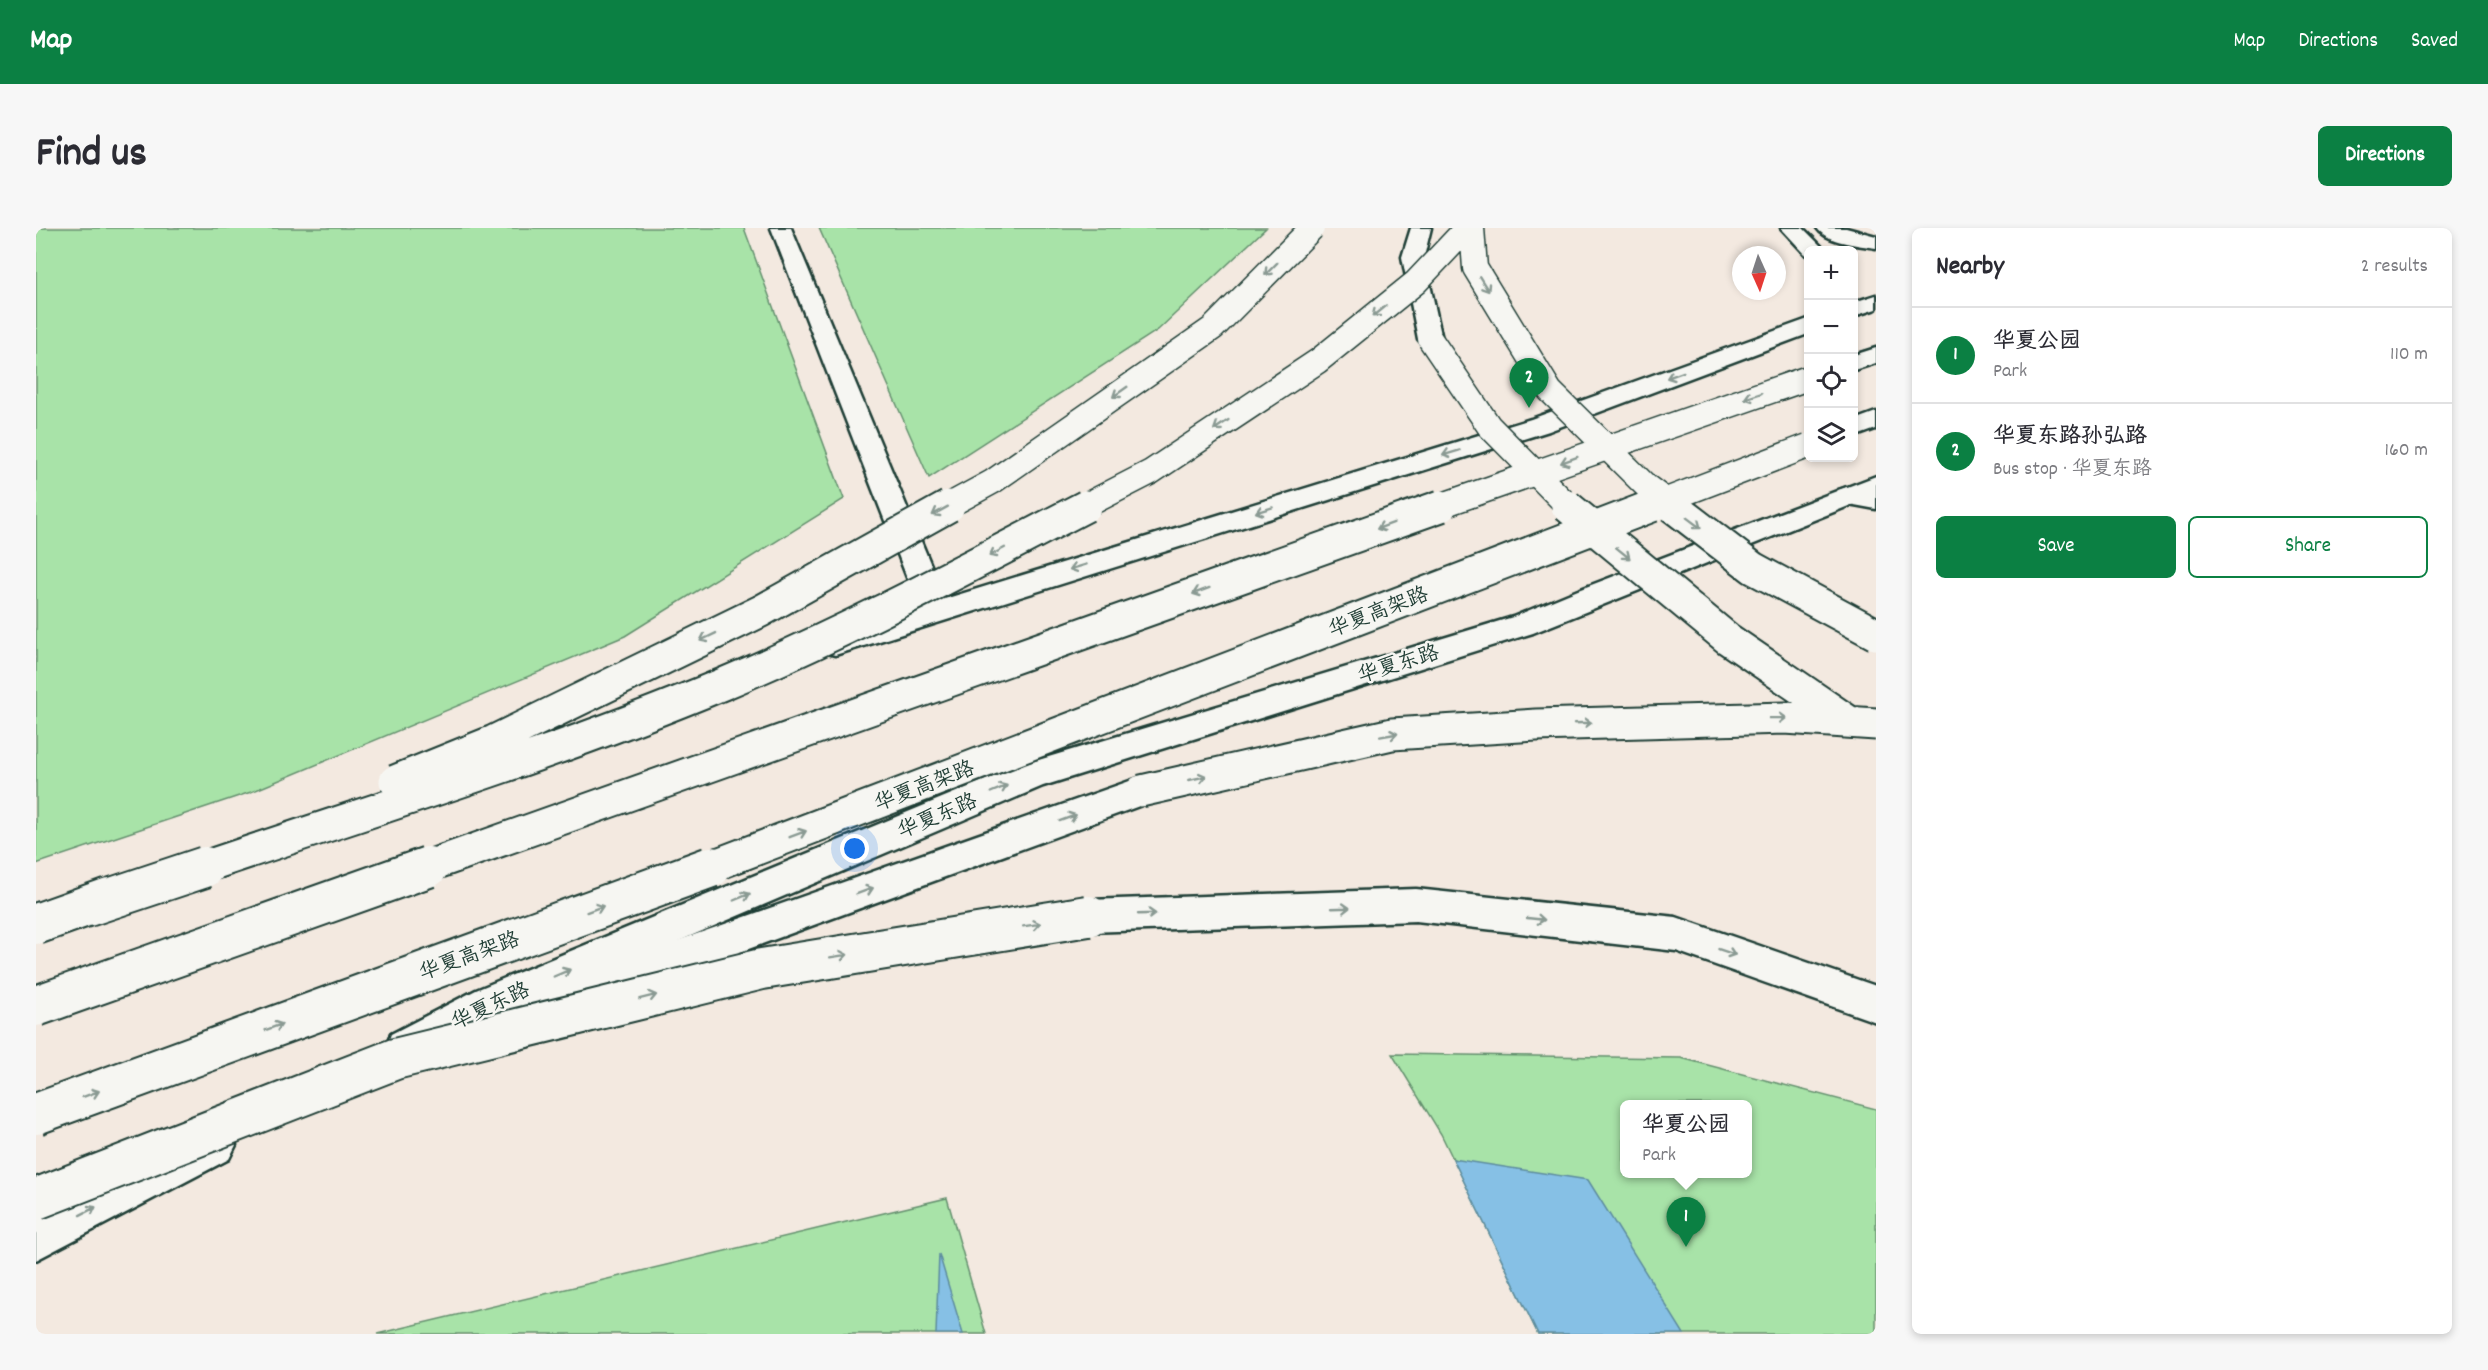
<!DOCTYPE html>
<html lang="en">
<head>
<meta charset="utf-8">
<style>
	:root { --surface:#fff; --page:#f7f7f7; --text:#2b2b33; --muted:#7c7c81; --line:#e1e1e2; --accent:#0b8043 }
	body { margin:0; font-family:Dekko,"LXGW WenKai TC",sans-serif; background:var(--page); color:var(--text) }
	.controls { position:absolute; right:18px; top:18px; display:grid; overflow:hidden; border-radius:9px; box-shadow:0 3px 9px #0003 }
	.controls button { width:54px; height:54px; display:grid; place-items:center; padding:0; border:0; border-bottom:2px solid var(--line); background:var(--surface); color:var(--text); font:30px sans-serif }
	.compass { position:absolute; left:1696px; top:18px; width:54px; height:54px; border-radius:50%; background:var(--surface); box-shadow:0 3px 9px #0003; rotate:177deg }
	.you { position:absolute; left:819px; top:621px; width:21px; height:21px; margin:-15px; border:4px solid #fff; border-radius:50%; background:#1a73e8; box-shadow:0 0 0 9px #1a73e833 }
	.badge { display:grid; place-items:center; width:39px; height:39px; border-radius:50%; background:var(--accent); color:#fff; font-size:20px; font-weight:700 }
	.pin { position:absolute; translate:-50% -50px; filter:drop-shadow(0 2px 3px #0008) }
	.pin::after { content:''; position:absolute; top:32px; width:21px; height:18px; background:inherit; clip-path:polygon(0 0,100% 0,50% 100%) }
	.popup { position:absolute; left:1584px; top:872px; width:132px; height:78px; box-sizing:border-box; display:grid; place-content:center; border-radius:9px; background:var(--surface); filter:drop-shadow(0 2px 4px #0005); font-size:20px; white-space:nowrap; color:var(--muted) }
	.popup b { font-size:22px; color:var(--text) }
	.popup::after { content:''; position:absolute; left:50%; top:100%; margin-left:-12px; border:12px solid transparent; border-top-color:var(--surface) }
	.list { margin:0; padding:0; list-style:none }
	h2 { display:flex; justify-content:space-between; align-items:center; height:78px; margin:0; padding:0 24px; font-size:26px }
	h2 small { font-size:20px; font-weight:400; color:var(--muted) }
	.list li { display:grid; grid-template-columns:39px 1fr auto; gap:18px; align-items:center; box-sizing:border-box; height:96px; padding:0 24px; border-top:2px solid var(--line) }
	.list b { display:block; font-size:22px; white-space:nowrap }
	.list p { margin:0; font-size:20px; white-space:nowrap; color:var(--muted) }
	.list em { font-size:20px; font-style:normal; color:var(--muted) }
	.actions { display:flex; gap:12px; padding:18px 24px }
	.actions a { flex:1; padding:14px 0; border:2px solid var(--accent); border-radius:9px; text-align:center; font-size:21px; color:var(--accent) }
	.actions .main { background:var(--accent); color:#fff }
	.icon { flex:none; width:33px; height:33px; fill:none; stroke:currentColor; stroke-width:2; stroke-linecap:round; stroke-linejoin:round }
	.map { position:relative; flex:none; width:1840px; height:1106px; overflow:hidden; border-radius:9px }
	header { display:flex; align-items:center; gap:36px; box-sizing:border-box; height:84px; padding:0 30px; background:var(--accent); color:#fff }
	header strong { font-size:28px }
	nav { display:flex; gap:33px; margin-inline-start:auto; font-size:21px }
	.intro { display:flex; align-items:center; justify-content:space-between; box-sizing:border-box; height:144px; padding:0 36px }
	h1 { margin:0; font-size:42px }
	.button { padding:15px 27px; border-radius:9px; background:var(--accent); color:#fff; font-size:21px; font-weight:700 }
	main { display:flex; gap:36px; padding:0 36px }
	aside { flex:1; background:var(--surface); border-radius:9px; box-shadow:0 3px 9px #0003 }
	.map>svg:first-child { display:block }
	.green { fill:#a8e3a8; stroke:#64906e; stroke-width:1.5; fill-rule:evenodd }
	.water { fill:#86c0e5; stroke:#5d8c9e; stroke-width:1.5 }
	.lines { fill:none; stroke-linecap:round; stroke-linejoin:round }
	.minor-casing { stroke:#1f3d34; stroke-width:5 }
	.primary-casing { stroke:#1f3d34; stroke-width:5 }
	.trunk-casing { stroke:#1f3d34; stroke-width:5 }
	.motorway-casing { stroke:#1f3d34; stroke-width:5 }
	.minor { fill:#f6f6f2; fill-rule:evenodd }
	.primary { fill:#f6f6f2; fill-rule:evenodd }
	.trunk { fill:#f6f6f2; fill-rule:evenodd }
	.motorway { fill:#f6f6f2; fill-rule:evenodd }
	.trunk-bridge-far2-casing { stroke:#1f3d34; stroke-width:27; stroke-linecap:butt }
	.trunk-bridge-far1-casing { stroke:#1f3d34; stroke-width:35; stroke-linecap:butt }
	.trunk-bridge-casing { stroke:#1f3d34; stroke-width:44; stroke-linecap:butt }
	.motorway-bridge-far2-casing { stroke:#1f3d34; stroke-width:27; stroke-linecap:butt }
	.motorway-bridge-far1-casing { stroke:#1f3d34; stroke-width:35; stroke-linecap:butt }
	.motorway-bridge-casing { stroke:#1f3d34; stroke-width:44; stroke-linecap:butt }
	.trunk-bridge-far2 { stroke:#f6f6f2; stroke-width:24 }
	.trunk-bridge-far1 { stroke:#f6f6f2; stroke-width:31 }
	.trunk-bridge { stroke:#f6f6f2; stroke-width:40 }
	.motorway-bridge-far2 { stroke:#f6f6f2; stroke-width:24 }
	.motorway-bridge-far1 { stroke:#f6f6f2; stroke-width:31 }
	.motorway-bridge { stroke:#f6f6f2; stroke-width:40 }
	.oneway { stroke:#8a9a93 }
	.labels { text-anchor:middle; stroke-width:5; stroke-linejoin:round; paint-order:stroke }
	.street-label { font-size:21px; fill:#1f3d34; stroke:#f6f6f2 }
</style>
</head>
<body>
<header>
<strong>Map</strong>
<nav><a>Map</a><a>Directions</a><a>Saved</a></nav>
</header>
<div class="intro"><h1>Find us</h1><a class="button">Directions</a></div>
<main>
<div class="map">
<svg width="1840" height="1106" viewBox="0 0 1840 1106">
	<rect width="100%" height="100%" fill="#f3e9e0"/>
	<filter id="ink" filterUnits="userSpaceOnUse"><feTurbulence type="fractalNoise" baseFrequency=".0167" numOctaves="2"/><feDisplacementMap in="SourceGraphic" scale="12" xChannelSelector="R" yChannelSelector="G"/><feConvolveMatrix kernelMatrix="1 2 1 2 8 2 1 2 1" color-interpolation-filters="sRGB"/></filter>
	<g filter="url(#ink)">
		<path class="green" d="M0,0H708L808,271L589,408L215,564L0,636Z
			M783,0H1230L1122,102L893,250Z
			M1356,826L1645,830L1840,881V1106H1502L1405,906ZM1588,876H1712V946H1588Z
			M911,970L950,1106H341Z"/>
		<path class="water" d="M1417,931L1552,952L1648,1106H1502Z
			M903,1026L927,1106H900Z"/>
		<g class="lines">
			<g class="minor-casing">
				<path id="minor" d="M735,0H755L914,383L909,391L899,394L889,391L884,383Z"/>
			</g>
			<g class="primary-casing">
				<path id="primary" d="M1840,67V81L1818,88V74Z
					M1772,91V106L1513,203L799,427L788,424L784,416L788,408L1495,191Z
					M1840,248V267L1497,405L1007,558L466,788L369,838L355,832L350,819L355,806L440,762L986,537L1477,389L1542,362Z
					M179,896L193,903L200,917L193,931L0,1032V987Z"/>
			</g>
			<g class="trunk-casing">
				<path id="trunk" d="M1840,120V135L1818,142V127Z
					M1840,184V201L1818,209V192Z"/>
			</g>
			<g class="motorway-casing">
				<path id="motorway" d="M1375,0H1395L1388,29L1406,111L1402,116H1386L1382,111L1366,29Z
					M1745,0H1767L1789,22H1772L1770,27Z
					M1781,0H1810L1840,8V20C1823,17 1791,15 1781,0Z
					M1811,259L1840,263V281L1802,274L1798,268L1802,262Z
					M1105,549L1117,553L1122,563L1117,573L499,799L486,794L480,781L486,768L499,763Z
					M1380,661L1640,689L1840,758V794L1640,723L1380,693L1052,704L1039,699L1034,688L1039,677L1052,672Z"/>
			</g>
			<use href="#minor" class="minor"/>
			<use href="#primary" class="primary"/>
			<use href="#trunk" class="trunk"/>
			<use href="#motorway" class="motorway"/>
			<g class="trunk-bridge-far2-casing">
				<path id="trunk-bridge-far2" d="M1401,279L1772,150
					M1612,279L1772,218"/>
			</g>
			<g class="trunk-bridge-far1-casing">
				<path id="trunk-bridge-far1" d="M387,640L1405,278
					M671,640L1616,278"/>
			</g>
			<g class="trunk-bridge-casing">
				<path id="trunk-bridge" d="M0,778L392,639
					M0,886L675,639"/>
			</g>
			<g class="motorway-bridge-far2-casing">
				<path id="motorway-bridge-far2" d="M1436,0L1439,40L1514,163L1610,258L1638,279
					M1394,111L1453,198L1533,279
					M910,279L956,254L1177,100L1276,0
					M1047,279L1115,244L1282,133L1380,54L1431,0"/>
			</g>
			<g class="motorway-bridge-far1-casing">
				<path id="motorway-bridge-far1" d="M1531,278L1692,411L1812,493
					M1636,278L1717,340L1840,406
					M359,553L458,513L725,383L913,278
					M1105,563L1356,506L1500,497L1749,490L1840,496
					M165,640C339,581 517,527 687,456C811,404 930,340 1050,278"/>
			</g>
			<g class="motorway-bridge-casing">
				<path id="motorway-bridge" d="M52,678L169,639
					M0,696L73,670
					M0,971L359,831L726,741L1052,688"/>
			</g>
			<use href="#trunk-bridge-far2" class="trunk-bridge-far2"/>
			<use href="#trunk-bridge-far1" class="trunk-bridge-far1"/>
			<use href="#trunk-bridge" class="trunk-bridge"/>
			<use href="#motorway-bridge-far2" class="motorway-bridge-far2"/>
			<use href="#motorway-bridge-far1" class="motorway-bridge-far1"/>
			<use href="#motorway-bridge" class="motorway-bridge"/>
		</g>
		<defs><path id="oneway-shaft" d="M-6 0H5M1.5-3L5.5 0L1.5 3" fill="none" stroke-width="1.6" stroke-linecap="round" stroke-linejoin="round" transform="scale(1.5)"/></defs>
		<g class="oneway">
			<use href="#oneway-shaft" transform="translate(1235 41) rotate(135)"/>
			<use href="#oneway-shaft" transform="translate(1448 56) rotate(58)"/>
			<use href="#oneway-shaft" transform="translate(1343 83) rotate(141)"/>
			<use href="#oneway-shaft" transform="translate(1639 147) rotate(160)"/>
			<use href="#oneway-shaft" transform="translate(1084 164) rotate(145)"/>
			<use href="#oneway-shaft" transform="translate(1717 168) rotate(162)"/>
			<use href="#oneway-shaft" transform="translate(1185 197) rotate(146)"/>
			<use href="#oneway-shaft" transform="translate(1415 225) rotate(163)"/>
			<use href="#oneway-shaft" transform="translate(1533 232) rotate(160)"/>
			<use href="#oneway-shaft" transform="translate(1228 282) rotate(163)"/>
			<use href="#oneway-shaft" transform="translate(904 283) rotate(151)"/>
			<use href="#oneway-shaft" transform="translate(1658 295) rotate(37)"/>
			<use href="#oneway-shaft" transform="translate(1349 298) rotate(160)"/>
			<use href="#oneway-shaft" transform="translate(961 324) rotate(152)"/>
			<use href="#oneway-shaft" transform="translate(1587 325) rotate(39)"/>
			<use href="#oneway-shaft" transform="translate(1042 339) rotate(163)"/>
			<use href="#oneway-shaft" transform="translate(1165 363) rotate(160)"/>
			<use href="#oneway-shaft" transform="translate(672 409) rotate(154)"/>
			<use href="#oneway-shaft" transform="translate(1742 490) rotate(-1)"/>
			<use href="#oneway-shaft" transform="translate(1547 495) rotate(-2)"/>
			<use href="#oneway-shaft" transform="translate(1353 507) rotate(-10)"/>
			<use href="#oneway-shaft" transform="translate(1162 550) rotate(-13)"/>
			<use href="#oneway-shaft" transform="translate(963 561) rotate(-23)"/>
			<use href="#oneway-shaft" transform="translate(1032 590) rotate(-20)"/>
			<use href="#oneway-shaft" transform="translate(762 606) rotate(-21)"/>
			<use href="#oneway-shaft" transform="translate(829 663) rotate(-20)"/>
			<use href="#oneway-shaft" transform="translate(706 669) rotate(-23)"/>
			<use href="#oneway-shaft" transform="translate(1305 680) rotate(-2)"/>
			<use href="#oneway-shaft" transform="translate(559 681) rotate(-20)"/>
			<use href="#oneway-shaft" transform="translate(1111 686) rotate(-2)"/>
			<use href="#oneway-shaft" transform="translate(1500 691) rotate(6)"/>
			<use href="#oneway-shaft" transform="translate(996 697) rotate(-9)"/>
			<use href="#oneway-shaft" transform="translate(1691 724) rotate(19)"/>
			<use href="#oneway-shaft" transform="translate(803 728) rotate(-9)"/>
			<use href="#oneway-shaft" transform="translate(526 745) rotate(-23)"/>
			<use href="#oneway-shaft" transform="translate(612 769) rotate(-14)"/>
			<use href="#oneway-shaft" transform="translate(238 799) rotate(-20)"/>
			<use href="#oneway-shaft" transform="translate(55 866) rotate(-20)"/>
			<use href="#oneway-shaft" transform="translate(52 983) rotate(-27)"/>
		</g>
	</g>
	<g class="labels">
		<g class="street-label">
			<text transform="translate(1342 383) rotate(-21)" y="7">华夏高架路</text>
			<text transform="translate(1362 435) rotate(-17)" y="7">华夏东路</text>
			<text transform="translate(888 557) rotate(-21)" y="7">华夏高架路</text>
			<text transform="translate(901 587) rotate(-23)" y="7">华夏东路</text>
			<text transform="translate(433 727) rotate(-20)" y="7">华夏高架路</text>
			<text transform="translate(454 777) rotate(-25)" y="7">华夏东路</text>
		</g>
	</g>
</svg>
<div class="controls">
<button>+</button>
<button>−</button>
<button><svg class="icon" aria-label="locate" viewBox="0 0 24 24"><circle cx="12" cy="12" r="6"/><path d="M12 2v4M12 18v4M2 12h4M18 12h4"/></svg></button>
<button><svg class="icon" aria-label="layers" viewBox="0 0 24 24"><path d="M12 4l9 5-9 5-9-5zM3 14l9 5 9-5"/></svg></button>
</div>
<svg class="compass" viewBox="-18 -18 36 36"><path d="M0-13l5 13h-10z" fill="#e53935"/><path d="M0 13l5-13h-10z" fill="#7c7c81"/></svg>
<div class="you"></div>
<div class="pin badge" style="left:1650px;top:1019px">1</div>
<div class="popup"><b>华夏公园</b>Park</div>
<div class="pin badge" style="left:1493px;top:180px">2</div>
</div>
<aside>
<h2>Nearby<small>2 results</small></h2>
<ul class="list">
<li><span class="badge">1</span><div><b>华夏公园</b><p>Park</p></div><em>110 m</em></li>
<li><span class="badge">2</span><div><b>华夏东路孙弘路</b><p>Bus stop · 华夏东路</p></div><em>160 m</em></li>
</ul>
<div class="actions"><a class="main">Save</a><a>Share</a></div>
</aside>
</main>
</body>
</html>
